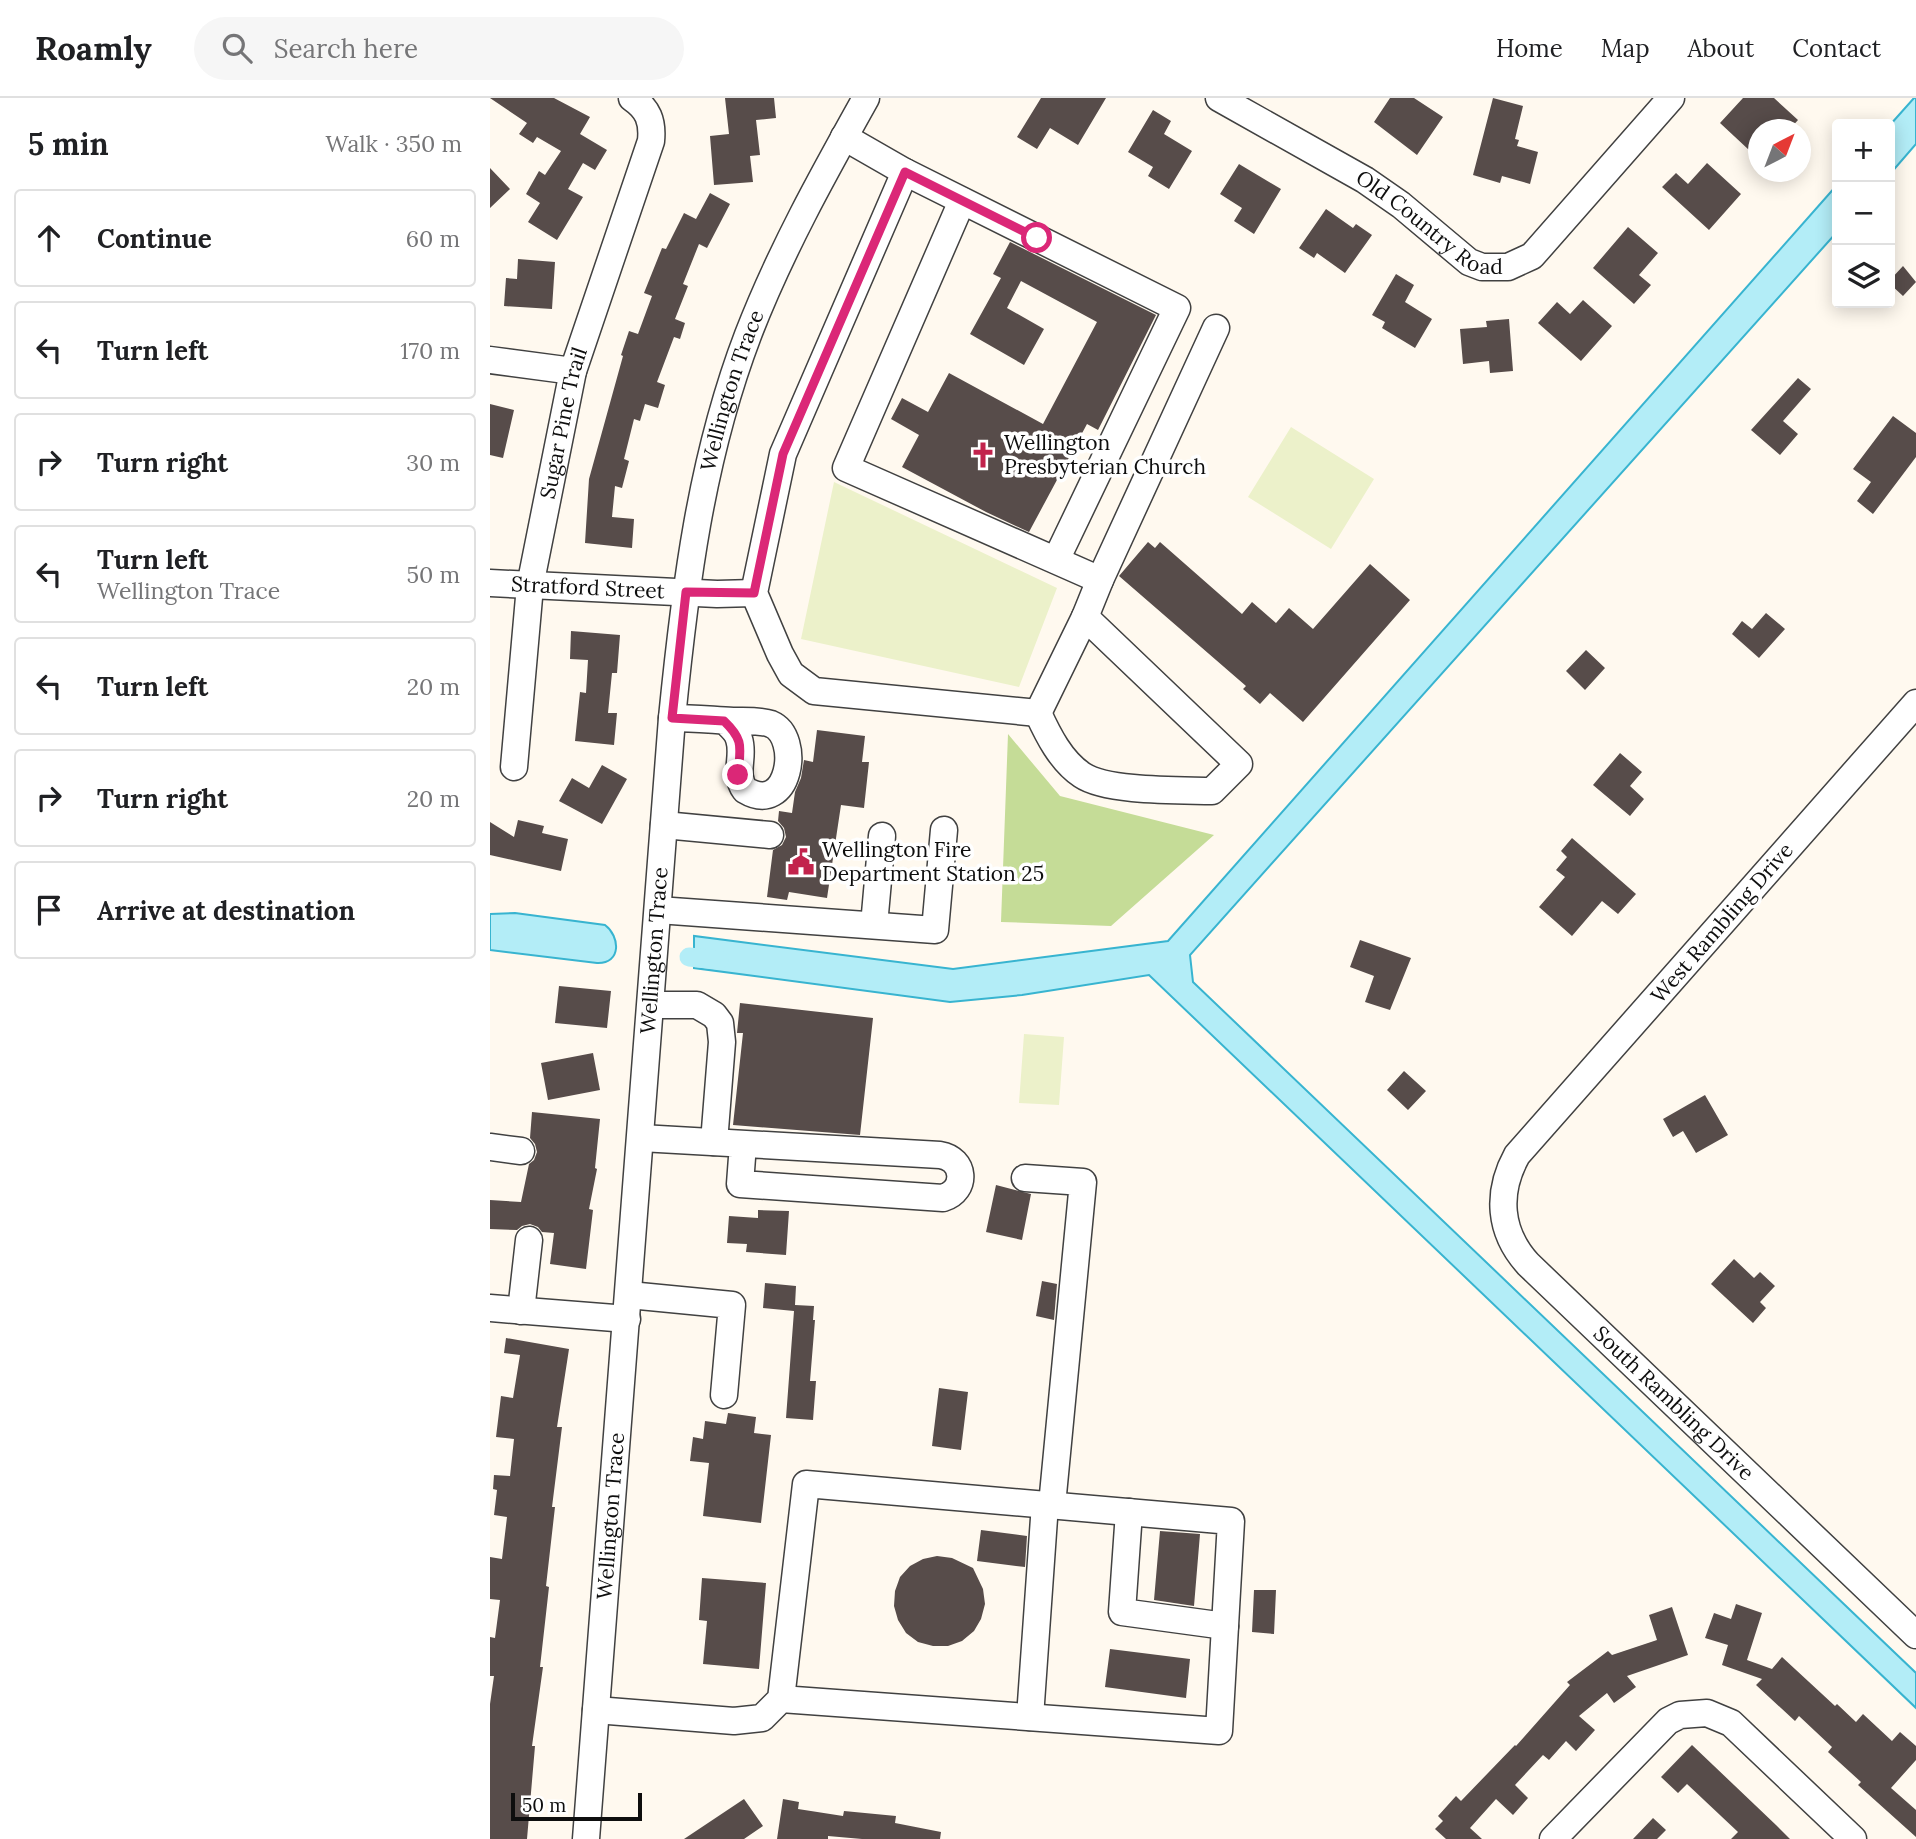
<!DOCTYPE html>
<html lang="en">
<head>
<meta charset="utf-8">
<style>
	:root { --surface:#fff; --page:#f6f6f6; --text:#202124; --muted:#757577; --line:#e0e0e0 }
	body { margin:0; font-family:Lora,serif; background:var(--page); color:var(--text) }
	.controls { position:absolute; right:21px; top:21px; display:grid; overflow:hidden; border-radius:7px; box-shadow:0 4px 18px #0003 }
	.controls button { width:63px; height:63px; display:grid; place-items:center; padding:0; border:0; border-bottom:2px solid var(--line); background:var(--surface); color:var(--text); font:35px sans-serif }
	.compass { position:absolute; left:1258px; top:21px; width:63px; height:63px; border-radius:50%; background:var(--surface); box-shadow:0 4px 18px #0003; rotate:42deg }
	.scale { position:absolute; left:21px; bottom:18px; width:131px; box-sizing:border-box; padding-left:7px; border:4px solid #0e0e0e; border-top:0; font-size:19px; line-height:24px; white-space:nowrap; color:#0e0e0e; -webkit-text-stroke:5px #fff; paint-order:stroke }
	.stop { position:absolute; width:21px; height:21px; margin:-16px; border:5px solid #db2777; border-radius:50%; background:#fff }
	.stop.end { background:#db2777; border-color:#fff; box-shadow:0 2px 7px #0008 }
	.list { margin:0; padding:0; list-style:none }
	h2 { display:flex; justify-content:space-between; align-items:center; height:91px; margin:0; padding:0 28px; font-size:30px }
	h2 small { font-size:23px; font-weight:400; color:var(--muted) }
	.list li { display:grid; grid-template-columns:46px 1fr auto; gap:21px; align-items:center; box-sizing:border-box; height:98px; margin:0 14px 14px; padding:0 14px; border:2px solid var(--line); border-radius:7px }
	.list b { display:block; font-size:26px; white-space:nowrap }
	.list p { margin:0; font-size:23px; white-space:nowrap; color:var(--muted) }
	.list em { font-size:23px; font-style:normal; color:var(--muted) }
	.icon { flex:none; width:38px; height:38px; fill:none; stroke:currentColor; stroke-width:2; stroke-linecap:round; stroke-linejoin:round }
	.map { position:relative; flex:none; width:1426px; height:1741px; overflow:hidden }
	header { display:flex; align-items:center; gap:42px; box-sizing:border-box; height:98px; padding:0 35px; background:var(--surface); border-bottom:2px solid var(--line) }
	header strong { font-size:33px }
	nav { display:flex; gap:38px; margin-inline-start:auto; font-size:24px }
	.search { width:490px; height:63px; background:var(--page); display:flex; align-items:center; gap:18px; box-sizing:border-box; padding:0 24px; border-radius:38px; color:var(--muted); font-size:26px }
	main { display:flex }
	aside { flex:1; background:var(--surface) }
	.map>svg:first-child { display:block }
	.forest { fill:#c5dc97 }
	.pitch { fill:#ecf1ca }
	.water { fill:#b3edf7; stroke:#38b4d0; stroke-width:2 }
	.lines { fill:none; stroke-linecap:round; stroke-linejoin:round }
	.canal { stroke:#b3edf7; stroke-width:19 }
	.building { fill:#574c4a }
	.minor-casing { stroke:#414141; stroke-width:29 }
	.minor { stroke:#fff; stroke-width:26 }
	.route { stroke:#db2777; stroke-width:9 }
	.labels { text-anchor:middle; stroke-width:7; stroke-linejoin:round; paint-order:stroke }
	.street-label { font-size:21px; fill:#0e0e0e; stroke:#fff }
	.poi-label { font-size:21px; fill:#0e0e0e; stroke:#fff; text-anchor:start }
</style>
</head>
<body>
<header>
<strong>Roamly</strong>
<div class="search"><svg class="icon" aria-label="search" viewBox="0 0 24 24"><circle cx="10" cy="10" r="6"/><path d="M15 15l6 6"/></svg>Search here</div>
<nav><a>Home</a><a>Map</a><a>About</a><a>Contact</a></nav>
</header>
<main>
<aside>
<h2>5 min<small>Walk · 350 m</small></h2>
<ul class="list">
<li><svg class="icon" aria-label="ahead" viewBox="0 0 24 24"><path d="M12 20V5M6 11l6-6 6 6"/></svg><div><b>Continue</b></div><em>60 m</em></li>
<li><svg class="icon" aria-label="left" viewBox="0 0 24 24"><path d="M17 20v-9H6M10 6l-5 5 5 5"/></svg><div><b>Turn left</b></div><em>170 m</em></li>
<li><svg class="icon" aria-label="right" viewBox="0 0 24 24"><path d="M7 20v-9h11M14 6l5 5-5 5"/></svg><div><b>Turn right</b></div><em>30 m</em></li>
<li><svg class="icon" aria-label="left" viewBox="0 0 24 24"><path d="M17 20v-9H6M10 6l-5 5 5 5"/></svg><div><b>Turn left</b><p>Wellington Trace</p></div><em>50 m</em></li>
<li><svg class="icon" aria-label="left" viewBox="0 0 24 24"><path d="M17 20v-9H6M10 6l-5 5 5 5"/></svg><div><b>Turn left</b></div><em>20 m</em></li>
<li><svg class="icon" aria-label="right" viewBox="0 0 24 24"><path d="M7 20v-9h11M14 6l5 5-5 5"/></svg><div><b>Turn right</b></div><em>20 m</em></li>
<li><svg class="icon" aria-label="arrive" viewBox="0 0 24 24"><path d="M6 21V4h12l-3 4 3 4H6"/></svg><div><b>Arrive at destination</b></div></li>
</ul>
</aside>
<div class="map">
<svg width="1426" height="1741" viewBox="0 0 1426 1741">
	<rect width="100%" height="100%" fill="#fff9ef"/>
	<path class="forest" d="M518,636L570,698L724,737L621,828L511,824Z"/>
	<path class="pitch" d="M801,329L884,381L841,451L758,399Z
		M344,384L567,490L529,589L311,541Z
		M534,936L574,939L569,1007L529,1005Z"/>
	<path class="water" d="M1424,0H1426V46L1400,76V27Z
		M1347,87V134L700,857L703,884L1426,1575V1610L659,877L532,897L460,904L204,870V838L463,871L678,843Z
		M25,815L115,827C130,838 132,866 107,865L0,852V816Z"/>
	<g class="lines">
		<path class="canal" d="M199,859L229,862"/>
	</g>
	<path class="building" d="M0,0H64L100,19L90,36L117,52L105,72L93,65L78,91L93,99L67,142L38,124L50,105L36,96L49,73L55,77L71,53L47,39L43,45L29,36L37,25Z
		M235,0H284L286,20L266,22L270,57L260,58L263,84L224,87L220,38L239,36Z
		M551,0H616L588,47L560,30L547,51L527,39Z
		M900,0H924L953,19L927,57L884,24Z
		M1003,0L1033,8L1025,41L1029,42L1027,48L1048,54L1040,86L1012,78L1010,85L983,77Z
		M1253,0H1284L1308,22L1299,32H1269V42L1259,52L1230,25Z
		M663,12L681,23L674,36L702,53L679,91L658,78L663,69L638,54Z
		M1217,65L1251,96L1219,132L1172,89L1186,75L1198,86Z
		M749,66L791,91L764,136L744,123L752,110L730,96Z
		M0,70L20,91L0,110Z
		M220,95L240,106L217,150L209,146L193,186L198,188L185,221L195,225L190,241L184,239L167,284L175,287L168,310L155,306L150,323L144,321L134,361L139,363L132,390L125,388L122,419L144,421L142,450L95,445L99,381L133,258L131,257L139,233L148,236L162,198L154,195L172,150L176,151L194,115L206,121Z
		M836,111L863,130L866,126L882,137L855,175L827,155L824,160L809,150Z
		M1138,129L1168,155L1149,177L1161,187L1144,206L1103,170Z
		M520,144L666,217L608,332L597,326L539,434L496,414L412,369L429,337L401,321L412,300L438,314L459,275L553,326L607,224L531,183L517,210L554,231L534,267L480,236L511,180L503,176Z
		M28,161L65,164L62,211L14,208L16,180L27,181Z
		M1413,168L1426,184L1413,198L1400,186V182Z
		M906,176L924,187L915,204L942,221L925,250L892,230L895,224L882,217Z
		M1093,202L1122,228L1091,263L1048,225L1067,204L1080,216Z
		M1019,221L1023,273L1000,275L999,263L973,266L970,231L997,229L996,223Z
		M1308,280L1321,291L1293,323L1308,336L1290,357L1261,332Z
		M0,306L24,312L13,360L0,357Z
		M1403,318L1426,335V359L1383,416L1367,403L1381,384L1363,371Z
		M658,444L665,450L670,444L752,516L762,504L786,525L799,510L823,531L880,466L920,502L813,624L780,595L770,606L753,591L756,588L629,478Z
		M1276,515L1295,531L1269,560L1242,536L1252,523L1262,531Z
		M81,533L130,537L127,575H122L118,615H127L124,647L85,643L90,594L96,595L98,562L80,561Z
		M1096,552L1115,570L1095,592L1076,573Z
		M327,632L375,638L372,664H379L374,710L351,707L337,800L299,794L297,802L277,799L283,752L292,747L296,739L294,730L288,723L289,713L302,715L305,694L311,680L314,662L323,664Z
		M1130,655L1152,674L1140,688L1154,701L1140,718L1103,687Z
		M112,667L137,681L112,726L69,703L82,680L99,690Z
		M28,722L54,728L52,735L78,741L71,773L0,757V724L24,739Z
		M1082,740L1146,796L1128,816L1112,803L1082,838L1049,809L1075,779L1066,772L1077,759L1071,753Z
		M870,842L921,860L900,912L875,904L884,878L860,869Z
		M69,888L121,893L117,930L65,925Z
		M250,905L383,920L370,1037L243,1027L253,935H247Z
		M103,955L110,992L58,1002L51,965Z
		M914,973L936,993L918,1012L897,992Z
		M1215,997L1238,1037L1206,1055L1193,1033L1183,1039L1173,1021Z
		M42,1014L110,1021L105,1070L107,1071L99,1111L103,1112L96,1171L60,1166L64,1135L52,1134L48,1129L40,1126L32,1128L27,1132L0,1131V1102L31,1104L39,1066L44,1062L47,1054L45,1046L40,1040Z
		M506,1087L541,1096L532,1142L496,1134Z
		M268,1112L299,1113L296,1157L256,1154L257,1146L237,1145L239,1118L268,1120Z
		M1244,1161L1264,1180L1270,1174L1285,1188L1270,1204L1276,1210L1263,1225L1221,1186Z
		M552,1183L567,1186L564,1222L546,1218Z
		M275,1185L306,1188L305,1207L324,1208L323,1222H325L320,1283H326L323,1322L296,1320L304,1213L273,1210Z
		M16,1240L79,1251L67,1329H72L62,1409H65L56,1488L59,1489L50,1569H53L42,1648H45L37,1741H0V1606L4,1578H0V1539L5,1540L10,1502L0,1501V1459L12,1461L17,1419L4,1417L7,1392L3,1391L4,1377L20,1378L24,1341L6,1339L11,1298L23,1300L30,1257L14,1255Z
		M449,1290L478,1294L471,1352L442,1348Z
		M238,1315L266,1319L264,1335L281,1337L271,1425L213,1418L219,1365L200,1363L203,1339L213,1341L215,1323L236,1326Z
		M491,1432L537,1438L535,1469L487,1463Z
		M670,1433L710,1436L704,1508L664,1502Z
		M447,1458L462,1460L483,1470L493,1491L495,1506L491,1521L484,1533L472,1543L458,1548H443L428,1544L416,1535L408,1522L404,1508L405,1493L410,1479L420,1468L433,1461Z
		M212,1480L276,1485L269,1571L213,1566L217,1523L209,1522Z
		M764,1492H786L784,1536L762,1534Z
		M1246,1506L1272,1515L1257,1562L1282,1571L1292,1559L1345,1608L1347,1606L1366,1624L1373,1616L1402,1643L1410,1634L1426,1648V1662L1401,1690L1426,1712V1739L1368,1687L1371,1684L1338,1654L1342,1649L1309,1618L1305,1623L1266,1587L1272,1581L1232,1567L1238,1547L1215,1540L1224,1515L1241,1521Z
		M1182,1509L1198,1557L1137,1578L1146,1589L1124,1605L1117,1595L1089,1618L1105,1632L1086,1653L1076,1643L1059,1662L1053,1657L1025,1687L1038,1700L1023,1717L1006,1701L980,1730L992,1741H956L945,1731L953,1723L948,1718L966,1698L971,1703L1025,1647L1026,1648L1080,1587L1077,1584L1118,1553L1122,1557L1167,1542L1159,1517Z
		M620,1551L700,1561L696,1600L615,1589Z
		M1202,1647L1286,1727L1300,1741H1241L1248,1734L1197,1686L1188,1695L1171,1679Z
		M254,1701L273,1728L254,1741H194Z
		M293,1701L309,1704L308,1711L353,1718L354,1713L406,1718L405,1725L451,1734L450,1741H372L338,1738V1741H287Z
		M1163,1720L1176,1732L1167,1741H1143Z"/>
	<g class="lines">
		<g class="minor-casing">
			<g id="minor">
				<path id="s1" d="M729,0L875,82L911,107L979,164L992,169H1018L1042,158L1181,0"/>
				<path d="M354,39L415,74L687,210L566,462"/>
				<path d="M415,74L293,356L264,495L290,556L301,576L324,593L548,615"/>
				<path d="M472,103L356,370L610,482"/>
				<path d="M0,262L83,273"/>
				<path id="s2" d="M0,485L227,496L264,495"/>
				<path id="s3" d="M1426,605L1027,1057C1006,1095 1009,1134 1038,1166L1426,1537"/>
				<path d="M548,615C558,637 571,663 592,677C617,694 690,692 722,693L749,666L595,519"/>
				<path d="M548,615L595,519L610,482L726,230"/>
				<path d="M182,620C202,620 223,622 243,623C255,623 270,622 281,626C312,639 300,719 255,692C243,675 255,659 249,641C247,633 240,628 235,623"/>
				<path id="s4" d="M24,669L40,488L83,273L161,43C163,23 158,11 142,0"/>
				<path d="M174,727L280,737"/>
				<path d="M168,812L445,832L454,732"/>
				<path d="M384,827L392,738"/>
				<path d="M161,907H207L224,917L230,925L232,944L224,1044"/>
				<path d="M151,1040L450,1057C475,1061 478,1092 453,1100L250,1086L253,1046"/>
				<path d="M0,1049L31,1053"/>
				<path d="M535,1080L593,1084L562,1407"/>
				<path d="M139,1197L242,1207L234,1297"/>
				<path d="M0,1210L137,1221"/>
				<path d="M31,1213L39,1142"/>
				<path d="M639,1414L632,1514L735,1528"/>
				<path d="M106,1612L244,1623L272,1620L291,1601L316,1386L741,1423L729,1633L291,1601"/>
				<path d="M540,1619L555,1406"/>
				<path id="s5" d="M96,1741L182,620C195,489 211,360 258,237C290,154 333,77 376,0"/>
				<path d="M1063,1741L1178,1623L1190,1617L1217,1615L1241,1625L1363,1741"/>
			</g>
		</g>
		<use href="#minor" class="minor"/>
	</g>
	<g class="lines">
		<path class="route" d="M248,677C250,650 255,643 234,623L182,620L196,494L264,495L293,356L415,74L547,140"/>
	</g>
	<defs>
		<g id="church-bare" transform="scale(2.1)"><path d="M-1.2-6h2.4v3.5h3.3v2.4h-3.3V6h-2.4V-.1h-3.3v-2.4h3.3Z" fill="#c2234c" stroke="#fff" stroke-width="2.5" paint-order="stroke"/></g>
		<g id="civic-bare" transform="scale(2.1)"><path d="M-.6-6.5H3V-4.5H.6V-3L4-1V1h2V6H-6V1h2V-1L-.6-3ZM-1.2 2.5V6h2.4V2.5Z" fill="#c2234c" stroke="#fff" stroke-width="2.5" paint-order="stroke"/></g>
	</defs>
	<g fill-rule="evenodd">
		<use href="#church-bare" x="493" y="357"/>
		<use href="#civic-bare" x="311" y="764"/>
	</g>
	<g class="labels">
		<g class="street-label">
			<text dy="7" stroke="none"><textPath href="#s1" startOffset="247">Old Country Road</textPath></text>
			<text dy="7" stroke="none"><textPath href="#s5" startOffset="1458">Wellington Trace</textPath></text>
			<text dy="7" stroke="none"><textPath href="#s4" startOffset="348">Sugar Pine Trail</textPath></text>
			<text dy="7" stroke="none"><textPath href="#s2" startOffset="98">Stratford Street</textPath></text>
			<text transform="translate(1232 825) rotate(-49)" y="7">West Rambling Drive</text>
			<text dy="7" stroke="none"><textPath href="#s5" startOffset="891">Wellington Trace</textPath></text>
			<text dy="7" stroke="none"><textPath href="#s3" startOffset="922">South Rambling Drive</textPath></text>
			<text dy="7" stroke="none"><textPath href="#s5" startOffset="324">Wellington Trace</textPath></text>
		</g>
		<g class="poi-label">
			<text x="514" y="352">Wellington<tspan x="514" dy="24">Presbyterian Church</tspan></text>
			<text x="332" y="759">Wellington Fire<tspan x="332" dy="24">Department Station 25</tspan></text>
		</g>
	</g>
</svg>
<div class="controls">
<button>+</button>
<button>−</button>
<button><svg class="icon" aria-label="layers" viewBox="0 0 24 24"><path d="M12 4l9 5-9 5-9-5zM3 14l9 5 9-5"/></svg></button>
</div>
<svg class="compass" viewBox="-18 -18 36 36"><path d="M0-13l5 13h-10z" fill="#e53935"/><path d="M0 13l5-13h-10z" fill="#757577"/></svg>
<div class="scale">50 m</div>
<div class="stop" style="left:547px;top:140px"></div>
<div class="stop end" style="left:248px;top:677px"></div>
</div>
</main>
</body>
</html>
